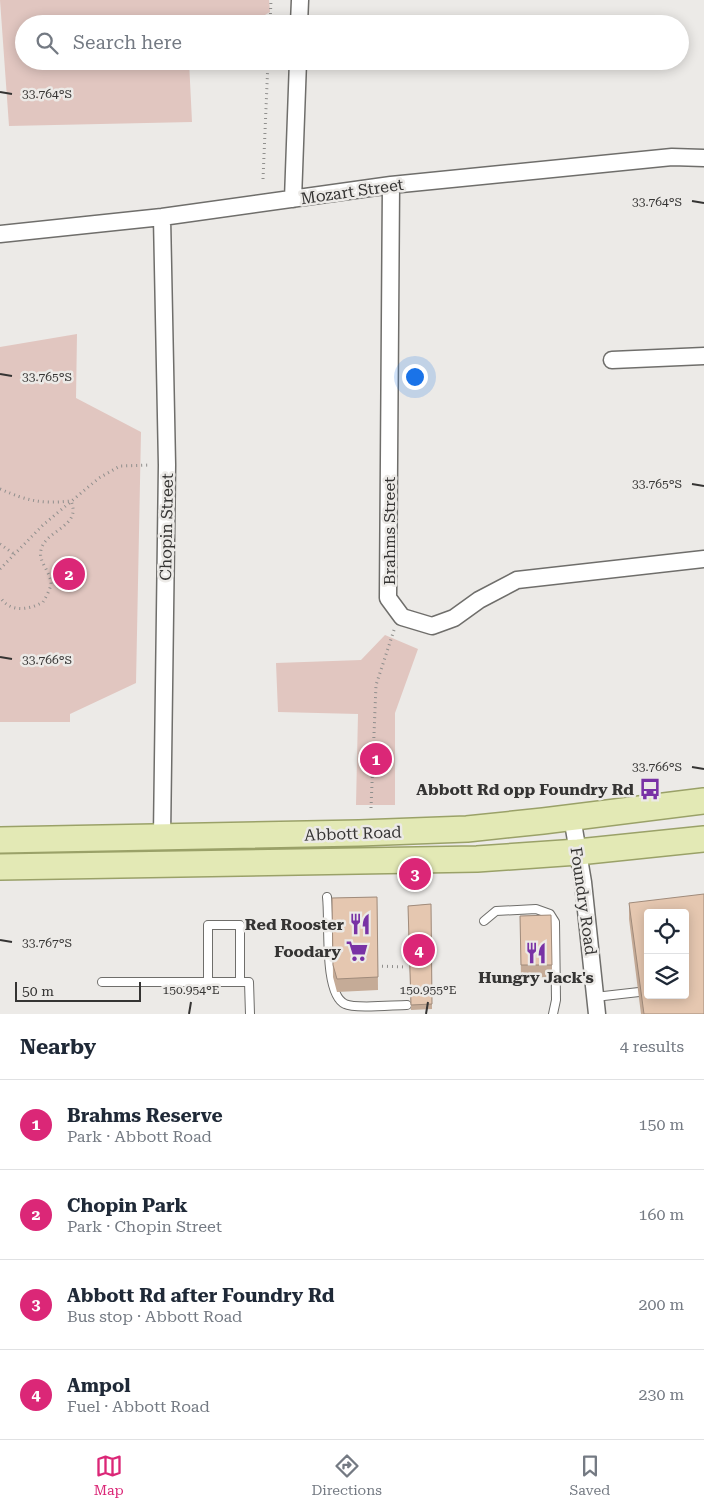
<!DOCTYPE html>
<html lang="en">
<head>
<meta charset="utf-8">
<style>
	:root { --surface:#fff; --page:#f6f6f7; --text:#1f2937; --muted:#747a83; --line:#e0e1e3; --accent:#db2777 }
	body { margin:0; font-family:"Roboto Serif",serif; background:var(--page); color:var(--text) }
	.controls { position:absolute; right:15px; bottom:15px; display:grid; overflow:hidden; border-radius:5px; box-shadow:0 2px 12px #0003 }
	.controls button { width:45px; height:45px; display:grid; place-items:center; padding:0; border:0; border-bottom:1px solid var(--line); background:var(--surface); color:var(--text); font:25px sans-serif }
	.scale { position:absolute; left:15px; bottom:12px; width:126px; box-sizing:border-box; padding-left:5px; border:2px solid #353433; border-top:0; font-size:14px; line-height:18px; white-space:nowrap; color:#353433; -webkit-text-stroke:4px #eceae7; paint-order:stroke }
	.you { position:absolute; left:414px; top:376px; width:18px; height:18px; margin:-12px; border:4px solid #fff; border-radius:50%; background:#1a73e8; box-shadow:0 0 0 8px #1a73e833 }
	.badge { display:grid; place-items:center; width:32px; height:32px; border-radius:50%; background:var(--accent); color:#fff; font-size:16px; font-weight:700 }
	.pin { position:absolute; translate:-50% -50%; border:2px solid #fff; box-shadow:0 1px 5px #0006 }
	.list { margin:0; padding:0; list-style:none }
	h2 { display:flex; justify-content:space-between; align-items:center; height:65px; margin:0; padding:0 20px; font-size:21px }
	h2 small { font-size:16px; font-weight:400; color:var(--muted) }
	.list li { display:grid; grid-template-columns:32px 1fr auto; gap:15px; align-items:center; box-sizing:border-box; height:90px; padding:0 20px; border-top:1px solid var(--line) }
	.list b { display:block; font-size:19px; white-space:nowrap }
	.list p { margin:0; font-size:16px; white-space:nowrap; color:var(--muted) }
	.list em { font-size:16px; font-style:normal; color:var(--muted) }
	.icon { flex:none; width:28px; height:28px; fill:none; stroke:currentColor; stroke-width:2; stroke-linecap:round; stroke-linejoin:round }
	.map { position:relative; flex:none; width:704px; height:1014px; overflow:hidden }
	.search { position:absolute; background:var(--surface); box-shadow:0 2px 12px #0003; left:15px; right:15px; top:15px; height:55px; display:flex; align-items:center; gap:12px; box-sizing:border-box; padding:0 18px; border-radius:28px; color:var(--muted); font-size:19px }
	.sheet { height:425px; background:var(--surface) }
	nav { display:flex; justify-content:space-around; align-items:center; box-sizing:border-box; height:70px; border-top:1px solid var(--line); background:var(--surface); font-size:14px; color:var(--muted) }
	nav a { display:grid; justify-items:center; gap:2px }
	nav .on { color:var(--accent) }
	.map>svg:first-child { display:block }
	.green { fill:#e1c6c0 }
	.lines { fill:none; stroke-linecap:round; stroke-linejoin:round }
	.lane-casing { stroke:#6f6e6b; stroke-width:10 }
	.street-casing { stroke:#6f6e6b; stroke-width:19 }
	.primary-casing { stroke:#9aa168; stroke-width:28 }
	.path { stroke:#908f8d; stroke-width:3; stroke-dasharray:1 4; stroke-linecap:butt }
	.lane { stroke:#fff; stroke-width:8 }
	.street { stroke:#fff; stroke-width:16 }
	.primary { stroke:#e3e9b5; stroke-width:25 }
	.wall { fill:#c5ab97 }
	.building { fill:#e5c7b0; stroke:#a08b7b; fill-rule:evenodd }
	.ticks { fill:none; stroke:#353433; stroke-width:2 }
	.labels { text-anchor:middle; stroke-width:5; stroke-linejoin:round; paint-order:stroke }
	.street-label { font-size:16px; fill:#353433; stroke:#eceae7 }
	.poi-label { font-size:16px; font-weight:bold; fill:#353433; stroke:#eceae7; text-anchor:end }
	.ticks-label { font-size:12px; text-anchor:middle; fill:#353433; stroke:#eceae7; stroke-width:5; stroke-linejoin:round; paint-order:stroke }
</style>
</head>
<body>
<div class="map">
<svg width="704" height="1014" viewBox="0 0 704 1014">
	<rect width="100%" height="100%" fill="#eceae7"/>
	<path class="green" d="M0,0H269L270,12L250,24H24V61H189L192,122L9,126Z
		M77,334L76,398L141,432L136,683L70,714V722H0V347Z
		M385,635L418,649L395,713V805H356L358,714L278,712L276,663L361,660Z"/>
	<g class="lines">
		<g class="lane-casing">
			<path id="lane" d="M327,897C330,920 323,994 345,1004C355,1009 394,1005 407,1005
				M484,921L496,911L536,909L550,914L555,922L556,1000L553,1014
				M102,982H249L250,1014
				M208,982V925H240V982
				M595,997L639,992"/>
		</g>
		<g class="street-casing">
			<path id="street" d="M299,24L300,0
				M391,185L388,598L402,617L432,626L454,618L479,600L517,580L704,559
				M293,199L298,61
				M162,217L167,465L162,836
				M0,234L162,217L391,185L672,157L704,158
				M612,360L704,356
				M572,817L583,882L597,1014"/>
		</g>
		<g class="primary-casing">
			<path id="primary" d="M0,840L359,833L467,829L543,821L704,801
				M0,867L477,859L578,852L704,839"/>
		</g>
		<path class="path" d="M270,24L271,0
			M263,179L268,61
			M0,489C28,501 40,504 71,501C82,527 46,529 41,550C38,562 51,572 51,584C50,590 46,597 43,602C29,610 10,613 0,597
			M0,544L14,554
			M0,569L43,525L99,478L120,466L151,465
			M371,808L376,685L394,630
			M377,966L406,967"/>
		<use href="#lane" class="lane"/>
		<use href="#street" class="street"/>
		<use href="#primary" class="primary"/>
	</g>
	<path class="wall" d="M377,897L378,990L337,992L333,977L332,898Z
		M629,903L704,1014H641L629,919Z
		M431,904L432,1009L411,1010L408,906Z
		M551,915L552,977L521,978L520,916Z"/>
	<path class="building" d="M704,894V1014H644L629,903ZM648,913H685V995H648Z
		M377,897L378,977L337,979L333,965L332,898Z
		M431,904L432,1004L411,1005L408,906Z
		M551,915L552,965H521L520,916Z"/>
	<path class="ticks" d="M0,92L12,94M692,201L704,203M0,374L12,376M692,484L704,486M0,657L12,659M692,767L704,769M0,940L12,942M189,1014L191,1002M426,1014L428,1002"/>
	<defs>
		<g id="bus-bare" transform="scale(1.725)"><path d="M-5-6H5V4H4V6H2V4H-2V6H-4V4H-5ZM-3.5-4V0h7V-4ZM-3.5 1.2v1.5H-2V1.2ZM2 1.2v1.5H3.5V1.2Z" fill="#7932a5" stroke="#eceae7" stroke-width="2.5" paint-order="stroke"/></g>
		<g id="restaurant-bare" transform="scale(1.725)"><path d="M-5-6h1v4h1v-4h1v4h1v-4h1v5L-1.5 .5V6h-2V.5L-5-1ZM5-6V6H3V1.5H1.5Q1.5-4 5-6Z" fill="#7932a5" stroke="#eceae7" stroke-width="2.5" paint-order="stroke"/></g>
		<g id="supermarket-bare" transform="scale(1.725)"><path d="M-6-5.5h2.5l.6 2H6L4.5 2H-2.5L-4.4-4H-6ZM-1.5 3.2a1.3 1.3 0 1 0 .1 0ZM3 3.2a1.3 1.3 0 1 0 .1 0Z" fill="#7932a5" stroke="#eceae7" stroke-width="2.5" paint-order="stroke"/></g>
	</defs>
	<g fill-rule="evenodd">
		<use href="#bus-bare" x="650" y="789"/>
		<use href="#restaurant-bare" x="360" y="924"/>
		<use href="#supermarket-bare" x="357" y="951"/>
		<use href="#restaurant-bare" x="536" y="953"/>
	</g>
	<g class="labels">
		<g class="street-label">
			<text transform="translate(352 191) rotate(-8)" y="6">Mozart Street</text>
			<text transform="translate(166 527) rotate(-89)" y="6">Chopin Street</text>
			<text transform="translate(389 531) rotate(-90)" y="6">Brahms Street</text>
			<text transform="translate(353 833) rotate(-2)" y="6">Abbott Road</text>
			<text transform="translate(584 901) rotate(82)" y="6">Foundry Road</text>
		</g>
		<g class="poi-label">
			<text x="634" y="795">Abbott Rd opp Foundry Rd</text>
			<text x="344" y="930">Red Rooster</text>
			<text x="341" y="957">Foodary</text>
			<text x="536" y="983" text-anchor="middle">Hungry Jack's</text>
		</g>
	</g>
	<g class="ticks-label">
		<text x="47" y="98">33.764°S</text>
		<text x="657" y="206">33.764°S</text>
		<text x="47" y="381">33.765°S</text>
		<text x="657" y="488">33.765°S</text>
		<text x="47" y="664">33.766°S</text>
		<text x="657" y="771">33.766°S</text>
		<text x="47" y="947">33.767°S</text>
		<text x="191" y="994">150.954°E</text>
		<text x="428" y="994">150.955°E</text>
	</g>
</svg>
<div class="controls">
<button><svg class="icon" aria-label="locate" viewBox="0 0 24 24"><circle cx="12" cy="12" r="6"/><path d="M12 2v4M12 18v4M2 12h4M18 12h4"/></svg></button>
<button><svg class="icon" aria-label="layers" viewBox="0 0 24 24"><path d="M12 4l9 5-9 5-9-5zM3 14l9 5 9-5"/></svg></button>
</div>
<div class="scale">50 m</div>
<div class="you"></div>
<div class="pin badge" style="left:376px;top:759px">1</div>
<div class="pin badge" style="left:69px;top:574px">2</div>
<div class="pin badge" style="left:415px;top:874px">3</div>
<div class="pin badge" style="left:419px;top:950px">4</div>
<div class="search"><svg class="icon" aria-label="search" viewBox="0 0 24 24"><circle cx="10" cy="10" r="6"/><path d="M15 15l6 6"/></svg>Search here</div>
</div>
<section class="sheet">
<h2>Nearby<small>4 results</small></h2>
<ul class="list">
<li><span class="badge">1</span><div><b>Brahms Reserve</b><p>Park · Abbott Road</p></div><em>150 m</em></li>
<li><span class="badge">2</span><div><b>Chopin Park</b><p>Park · Chopin Street</p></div><em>160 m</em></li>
<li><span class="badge">3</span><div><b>Abbott Rd after Foundry Rd</b><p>Bus stop · Abbott Road</p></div><em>200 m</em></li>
<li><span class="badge">4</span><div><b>Ampol</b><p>Fuel · Abbott Road</p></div><em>230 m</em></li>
</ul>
</section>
<nav>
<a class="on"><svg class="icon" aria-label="map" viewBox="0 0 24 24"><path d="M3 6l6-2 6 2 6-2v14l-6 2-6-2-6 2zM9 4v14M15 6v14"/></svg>Map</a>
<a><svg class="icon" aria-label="directions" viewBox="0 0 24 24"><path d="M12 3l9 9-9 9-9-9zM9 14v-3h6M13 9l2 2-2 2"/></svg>Directions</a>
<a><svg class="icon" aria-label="saved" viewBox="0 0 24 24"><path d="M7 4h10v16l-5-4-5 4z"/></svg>Saved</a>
</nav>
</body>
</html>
